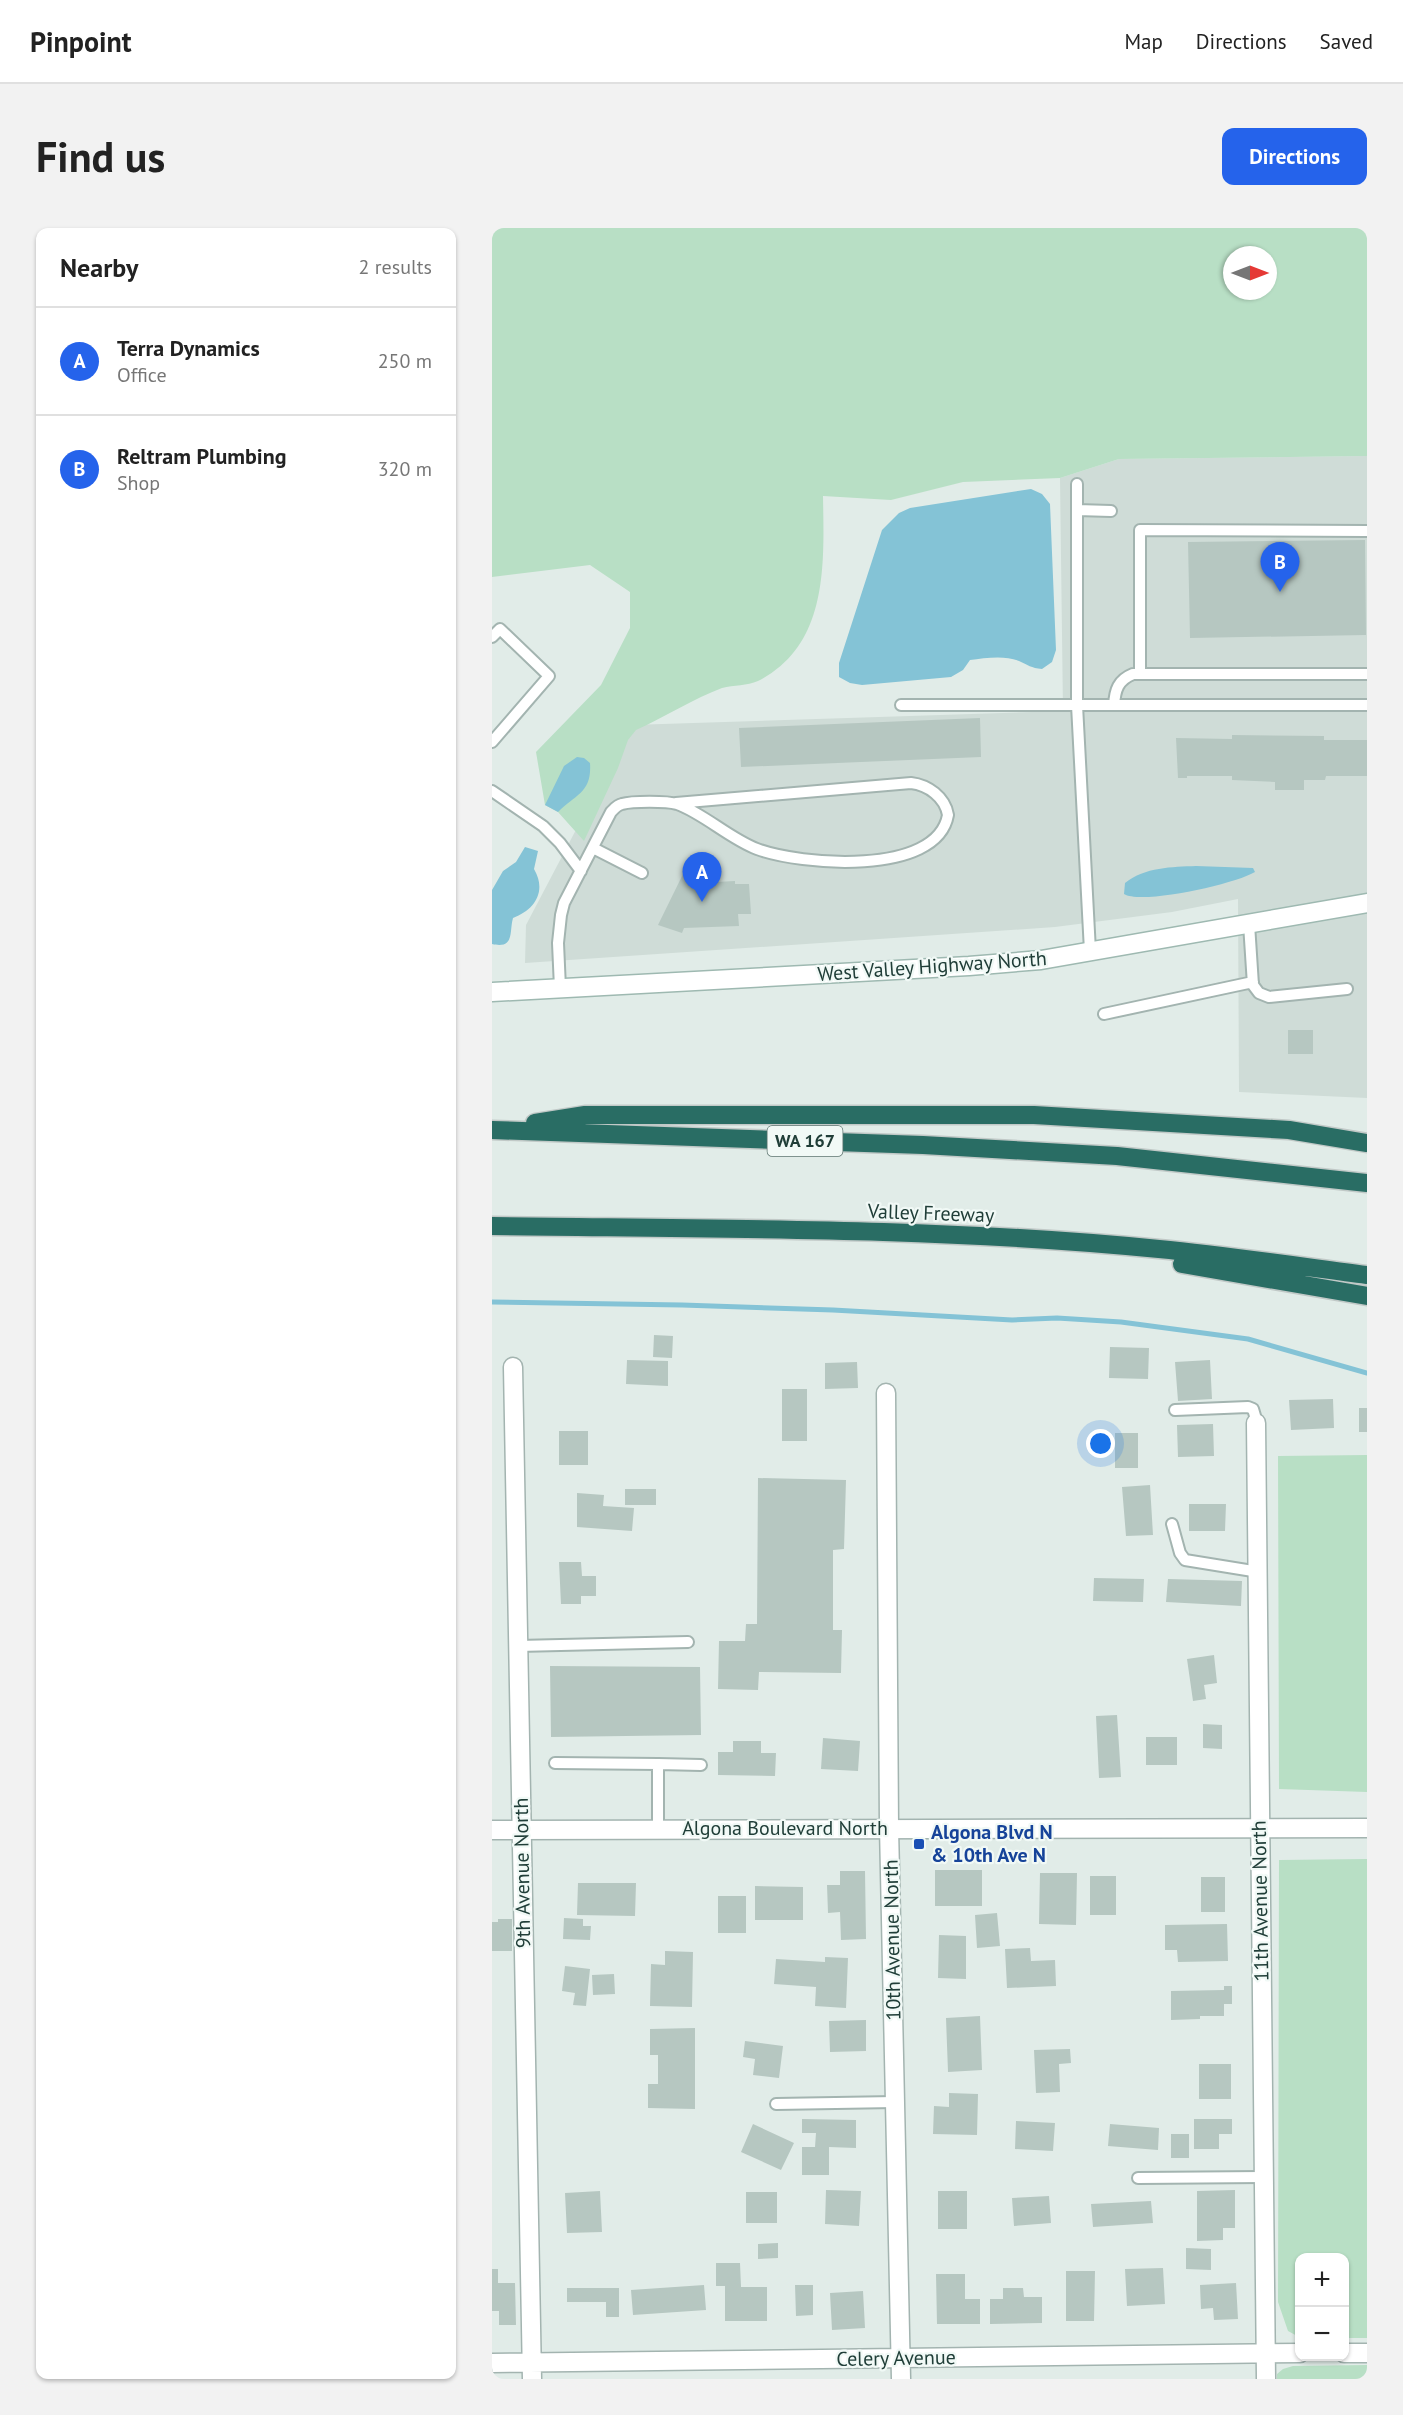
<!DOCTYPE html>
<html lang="en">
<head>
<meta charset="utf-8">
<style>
	:root { --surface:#fff; --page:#f2f2f2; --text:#222; --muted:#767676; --line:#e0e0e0; --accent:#2563eb }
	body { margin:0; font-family:"PT Sans",sans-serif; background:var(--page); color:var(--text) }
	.controls { position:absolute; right:18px; bottom:18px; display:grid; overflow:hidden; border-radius:12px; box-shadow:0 2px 4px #0004 }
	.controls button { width:54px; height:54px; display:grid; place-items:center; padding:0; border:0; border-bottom:2px solid var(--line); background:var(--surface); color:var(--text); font:30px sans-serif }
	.compass { position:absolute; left:731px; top:18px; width:54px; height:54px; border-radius:50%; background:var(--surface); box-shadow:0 2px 4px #0004; rotate:90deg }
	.you { position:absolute; left:609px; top:1216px; width:21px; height:21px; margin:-15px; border:4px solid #fff; border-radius:50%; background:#1a73e8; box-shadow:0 0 0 9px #1a73e833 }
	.badge { display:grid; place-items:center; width:39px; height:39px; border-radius:50%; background:var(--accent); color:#fff; font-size:20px; font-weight:700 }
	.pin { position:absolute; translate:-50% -50px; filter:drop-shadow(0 2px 3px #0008) }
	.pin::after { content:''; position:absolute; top:32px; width:21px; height:18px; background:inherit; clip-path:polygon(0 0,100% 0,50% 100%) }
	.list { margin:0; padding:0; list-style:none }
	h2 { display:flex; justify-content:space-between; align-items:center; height:78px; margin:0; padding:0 24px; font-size:26px }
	h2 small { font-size:20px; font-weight:400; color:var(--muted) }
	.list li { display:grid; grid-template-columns:39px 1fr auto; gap:18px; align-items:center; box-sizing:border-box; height:108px; padding:0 24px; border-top:2px solid var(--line) }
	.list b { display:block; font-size:22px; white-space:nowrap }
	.list p { margin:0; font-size:20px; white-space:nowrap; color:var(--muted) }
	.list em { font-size:20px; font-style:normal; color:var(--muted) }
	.map { position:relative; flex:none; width:875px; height:2151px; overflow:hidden; border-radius:12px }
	header { display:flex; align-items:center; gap:36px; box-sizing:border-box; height:84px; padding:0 30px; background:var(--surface); border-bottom:2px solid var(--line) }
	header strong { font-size:28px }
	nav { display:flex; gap:33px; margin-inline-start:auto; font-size:21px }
	.intro { display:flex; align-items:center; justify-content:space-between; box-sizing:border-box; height:144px; padding:0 36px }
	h1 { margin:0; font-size:42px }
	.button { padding:15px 27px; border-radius:12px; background:var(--accent); color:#fff; font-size:21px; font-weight:700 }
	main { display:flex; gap:36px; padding:0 36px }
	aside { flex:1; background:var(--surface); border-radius:12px; box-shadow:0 2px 4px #0004 }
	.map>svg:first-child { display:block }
	.built { fill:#cfdcd7 }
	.green { fill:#b8dfc5; fill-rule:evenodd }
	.water { fill:#84c3d6 }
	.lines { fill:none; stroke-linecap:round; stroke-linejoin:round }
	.stream { stroke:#84c3d6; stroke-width:5 }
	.building { fill:#b6c7c1 }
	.service-casing { stroke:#a3b4b0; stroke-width:14 }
	.minor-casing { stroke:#a3b4b0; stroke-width:21 }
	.tertiary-casing { stroke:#a3b4b0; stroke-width:21 }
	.secondary-casing { stroke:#9eb9b1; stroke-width:21 }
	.motorway-casing { stroke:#c1c9c7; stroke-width:21 }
	.service { stroke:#fff; stroke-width:10 }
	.minor { stroke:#fff; stroke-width:18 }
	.tertiary { stroke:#fff; stroke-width:18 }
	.secondary { stroke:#fff; stroke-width:18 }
	.motorway { stroke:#296d64; stroke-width:18 }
	.transit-dot { fill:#1a4fb4; stroke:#f1f9f6; stroke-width:2 }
	.labels { text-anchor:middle; stroke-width:4.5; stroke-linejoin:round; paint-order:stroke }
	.shield { fill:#f1f9f6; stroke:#5f7671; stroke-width:1.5 }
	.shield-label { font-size:18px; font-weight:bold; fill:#203e38 }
	.street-label { font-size:20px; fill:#203e38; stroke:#f1f9f6 }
	.transit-label { font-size:20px; font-weight:bold; fill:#164399; stroke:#f1f9f6; text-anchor:start }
</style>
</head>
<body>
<header>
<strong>Pinpoint</strong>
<nav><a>Map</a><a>Directions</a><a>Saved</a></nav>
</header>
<div class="intro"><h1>Find us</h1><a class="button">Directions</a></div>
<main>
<aside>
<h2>Nearby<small>2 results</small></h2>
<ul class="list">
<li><span class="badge">A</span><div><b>Terra Dynamics</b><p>Office</p></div><em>250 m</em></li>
<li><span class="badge">B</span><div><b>Reltram Plumbing</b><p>Shop</p></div><em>320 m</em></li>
</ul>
</aside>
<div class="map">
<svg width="875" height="2151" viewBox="0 0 875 2151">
	<rect width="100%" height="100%" fill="#e1ece8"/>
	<path class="built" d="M875,228V870L747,864L746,671L680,684L563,699L33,735L34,697L139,497L571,483L568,250L627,231Z"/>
	<path class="green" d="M0,0H875V228L627,231L568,250L471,254L399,272L331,268C332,335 337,417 266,453C255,458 242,457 230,460C203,470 171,490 144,502L136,512L126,540L92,613L66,584L53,577L44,524L109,457L138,400V364L98,337L0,349ZM740,27H776V63H740Z
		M875,1227V1564L787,1561L786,1228Z
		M875,1631V2110H853L852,2030H808L807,2109L796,2103L786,2074L787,1632Z
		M875,2137V2151H785V2146L791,2141L801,2138Z"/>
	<path class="water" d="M539,261L550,266L558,276L564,422L560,434L550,441C539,440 536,437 527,433C513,427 493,430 478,432L471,442L459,449L370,457L358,455L347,449V435L390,302L407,285L418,280Z
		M85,529L92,530L98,535C100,565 84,566 66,584L53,577L72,538Z
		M33,619L46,623L42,641C55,663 43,682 21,690C17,704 23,721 0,716V662L11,643L24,634Z
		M704,638L761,640L763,644C743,656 650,677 632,666L633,655C653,639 680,639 704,638Z"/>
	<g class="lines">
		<path class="stream" d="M0,1074L190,1077L341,1082L520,1092L565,1090L629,1094L756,1111L875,1145"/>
	</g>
	<path class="building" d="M873,312L874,407L698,410L696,314Z
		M488,490L489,529L249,539L247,500Z
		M740,507L832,508V512H875V548H834L833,552H812V562H783V554L740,552V548H695V550H686L684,510L740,511Z
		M192,644L203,649L201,653L206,655L243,653V656H257L259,686H246L247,698L192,700L190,705L166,697Z
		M796,802H821V826H796Z
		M162,1107L181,1108L180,1130L161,1129Z
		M618,1119L657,1120L656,1151L617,1150Z
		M135,1132L176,1133V1158L134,1156Z
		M718,1132L720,1171L686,1173L683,1134Z
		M365,1134L366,1160L333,1161V1135Z
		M290,1161H315V1213H290Z
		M841,1171L842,1200L799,1202L797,1172Z
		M867,1180H875V1204H867Z
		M721,1196L722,1228L686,1229L685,1197Z
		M67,1203H96V1237H67Z
		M623,1205H646V1240H623Z
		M266,1250L354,1252L352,1321L341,1322V1402H350L349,1445L267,1444L266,1462L226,1461L227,1413H253L254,1396H265Z
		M658,1257L661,1307L634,1308L630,1259Z
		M133,1261H164V1277H133Z
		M85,1265L112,1267L111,1278L142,1280L140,1303L85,1299Z
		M697,1276H734L733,1303H697Z
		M67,1334H89L90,1348H104V1368H89V1376H69Z
		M602,1350L652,1351L651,1374L601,1373Z
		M676,1351L750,1353L749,1378L674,1374Z
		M722,1427L725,1455L712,1457L714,1471L701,1473L695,1431Z
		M58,1438L208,1439L209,1507L59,1509Z
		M625,1487L629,1549L607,1550L604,1488Z
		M711,1496L730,1497V1521L711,1520Z
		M654,1509H685V1537H654Z
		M331,1510L368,1513L366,1543L329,1541Z
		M241,1513H269V1525H284L283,1548L226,1547V1524H241Z
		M443,1642H490V1678H443Z
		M348,1643H373L374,1711L349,1712L348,1684L336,1685L335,1657H348Z
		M548,1645H585L584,1697L547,1696Z
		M598,1648H624V1687H598Z
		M709,1649H733V1684H709Z
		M86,1655H144L143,1688L85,1687Z
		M263,1658L311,1659V1692H263Z
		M226,1668H254V1705H226Z
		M505,1685L508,1718L485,1720L483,1687Z
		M72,1690L91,1691V1698H99L98,1712L71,1711Z
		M6,1691H20V1723H0V1694H6Z
		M735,1696L736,1733L686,1734L685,1722H673V1697Z
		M447,1707L474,1708V1751L446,1750Z
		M538,1720L539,1733L563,1732L564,1758L515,1760L513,1721Z
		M173,1723L201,1724L200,1779L158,1778L159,1736L173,1737Z
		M333,1729L356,1730L354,1780L323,1778L324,1759L282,1756L284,1731L333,1734Z
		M73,1738L98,1741L94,1778L81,1777L83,1765L70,1763Z
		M122,1746L123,1766L101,1767L100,1747Z
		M732,1758H740V1776H732V1788H708V1791L679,1792V1763L732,1762Z
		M488,1788L490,1842L456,1844L454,1790Z
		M374,1792V1823L338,1824L337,1793Z
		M203,1800V1881L156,1880V1856H166V1827H158V1801Z
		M253,1813L291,1818L287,1850L261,1847L263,1831L251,1829Z
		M578,1821L579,1835L567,1836L568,1864L544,1865L542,1822Z
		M707,1836H739V1871H707Z
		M457,1865L486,1866L485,1907L441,1906L442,1878L457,1879Z
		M310,1891L364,1892V1920L337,1919V1947H310V1919H323L324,1905H310Z
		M702,1891H740V1906H727V1921H702Z
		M524,1893L563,1895L561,1923L523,1921Z
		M261,1896L302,1915L289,1942L249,1924Z
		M618,1896L667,1900L666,1922L616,1918Z
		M679,1906H697V1930H679Z
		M334,1962L369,1963L367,1998L333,1996Z
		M743,1962V2000H731V2012L705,2013V1963Z
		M108,1963L110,2004L75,2005L73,1965Z
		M446,1963H475V2001H446Z
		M254,1964H285V1995H254Z
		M557,1968L559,1995L522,1998L520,1970Z
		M659,1973L661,1995L601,1999L599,1976Z
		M286,2015V2030L266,2031V2016Z
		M694,2020L719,2021V2042L694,2041Z
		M224,2035H248L249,2059H275V2093H233V2058H224Z
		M671,2040L673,2076L635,2078L633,2041Z
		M0,2041H6V2055H23L24,2097H7V2083H0Z
		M574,2043H603L602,2093H574Z
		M444,2046H473V2071H488V2096H445Z
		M744,2055L746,2091L722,2092L721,2080L709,2081L708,2057Z
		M212,2057L214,2082L141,2087L139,2062Z
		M303,2057H321V2087L304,2088Z
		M75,2060H127V2089H114V2074H75Z
		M511,2060H531L532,2069H550V2095L498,2096V2071H511Z
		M371,2063L373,2100L340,2102L338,2065Z"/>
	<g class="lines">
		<g class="service-casing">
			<path id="service" d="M585,256V477L598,723
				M585,282L619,283
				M0,409L8,401L57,448L0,514
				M648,446V302L875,303
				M409,477H875
				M622,477C623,462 626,452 641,446H875
				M0,563L51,598L68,615L89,643
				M101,620L150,645
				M757,696L761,757L767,765L777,769L855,761
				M68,760L66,715L69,687L72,675L119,584C122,581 125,577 130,576C140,573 175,573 185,576C211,585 238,611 265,621C307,637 445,649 456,587C453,569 436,557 419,555L184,575
				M612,786L761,754
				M683,1182L756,1179L761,1181L766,1198
				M680,1296L688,1325L693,1332L767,1344
				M26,1418L196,1414
				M63,1535L166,1536
				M166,1600V1536L209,1537
				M284,1876L403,1874
				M646,1950L771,1949"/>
		</g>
		<g class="minor-casing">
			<path id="minor" d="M21,1139L40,2151
				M394,1165L397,1599L409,2151
				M764,1195L774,2151
				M852,2125H875
				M0,2135L808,2125"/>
		</g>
		<g class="tertiary-casing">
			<path id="tertiary" d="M0,1602L875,1600"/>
		</g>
		<g class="secondary-casing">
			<path id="secondary" d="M0,764L477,738L549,732L875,675"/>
		</g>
		<g class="motorway-casing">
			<path id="motorway" d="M43,895L93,887H542L797,902L875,915
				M0,902L431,917L625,928L875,955
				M0,998C222,1001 446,999 667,1021C737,1028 806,1038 875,1047
				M690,1036L875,1068"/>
		</g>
		<use href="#service" class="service"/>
		<use href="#minor" class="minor"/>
		<use href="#tertiary" class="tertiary"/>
		<use href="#secondary" class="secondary"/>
		<use href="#motorway" class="motorway"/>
	</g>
	<rect class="transit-dot" x="421" y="1610" width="12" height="12" rx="3"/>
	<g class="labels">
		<rect class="shield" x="275.5" y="898" width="75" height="30" rx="4.5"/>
		<g class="shield-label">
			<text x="313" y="919">WA 167</text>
		</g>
		<g class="street-label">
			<text transform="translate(440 738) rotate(-4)" y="7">West Valley Highway North</text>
			<text transform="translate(439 985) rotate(2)" y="7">Valley Freeway</text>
			<text x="293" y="1607">Algona Boulevard North</text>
			<text transform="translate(30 1645) rotate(-91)" y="7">9th Avenue North</text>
			<text transform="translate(768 1673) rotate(-91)" y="7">11th Avenue North</text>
			<text transform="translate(400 1712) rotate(-91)" y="7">10th Avenue North</text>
			<text transform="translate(404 2130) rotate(-1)" y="7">Celery Avenue</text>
		</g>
		<g class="transit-label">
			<text x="439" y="1611">Algona Blvd N<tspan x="439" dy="23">&amp; 10th Ave N</tspan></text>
		</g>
	</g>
</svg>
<div class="controls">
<button>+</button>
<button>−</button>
</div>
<svg class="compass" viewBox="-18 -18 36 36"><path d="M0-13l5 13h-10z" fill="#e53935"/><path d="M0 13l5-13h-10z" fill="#767676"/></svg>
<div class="you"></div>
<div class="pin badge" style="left:210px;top:674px">A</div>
<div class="pin badge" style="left:788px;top:364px">B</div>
</div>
</main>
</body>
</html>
